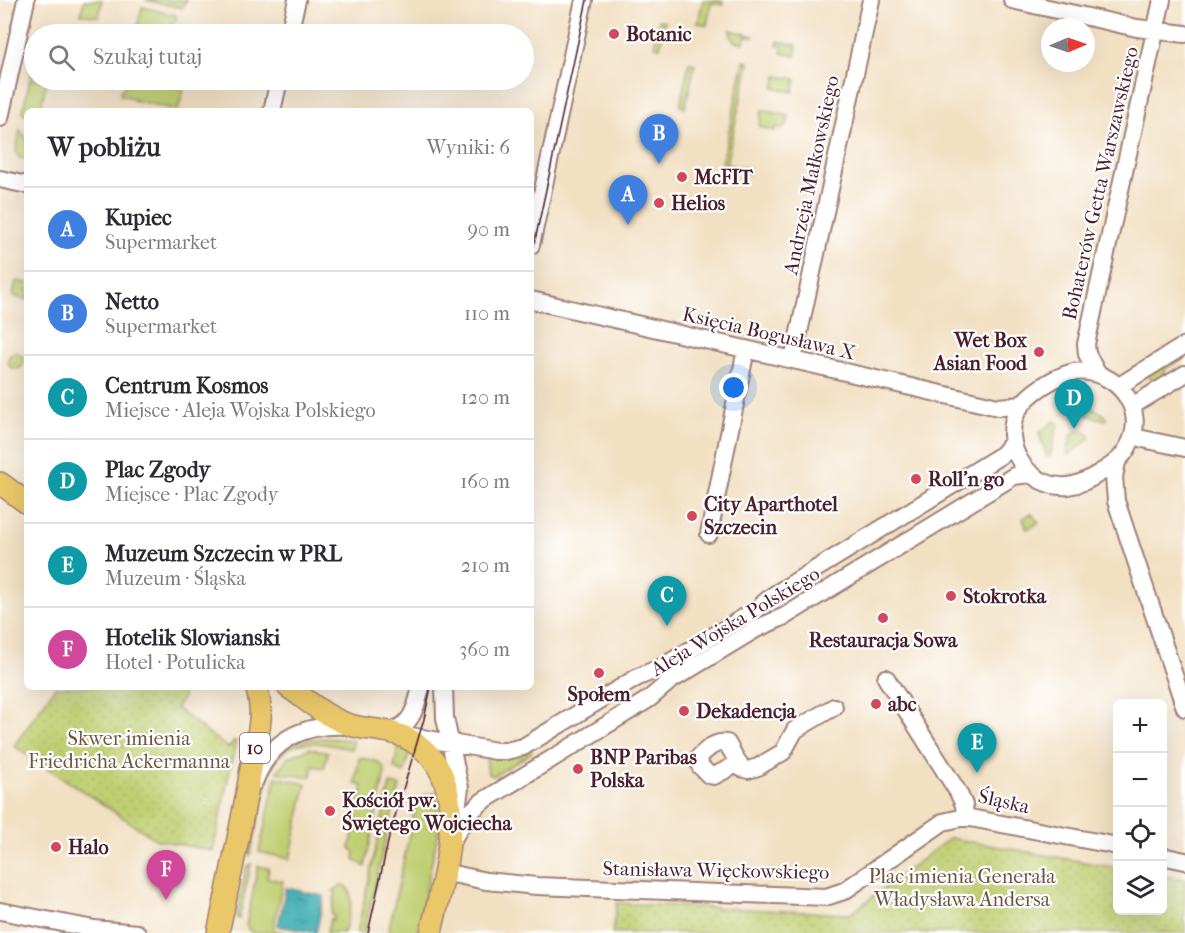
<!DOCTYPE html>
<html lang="pl">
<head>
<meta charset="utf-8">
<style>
	:root { --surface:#fff; --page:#f7f7f7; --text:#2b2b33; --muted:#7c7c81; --line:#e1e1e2; --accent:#d1495b }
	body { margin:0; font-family:"IM FELL French Canon",serif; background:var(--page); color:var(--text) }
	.controls { position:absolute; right:18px; bottom:18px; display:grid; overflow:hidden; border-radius:9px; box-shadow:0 6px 24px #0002 }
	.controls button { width:54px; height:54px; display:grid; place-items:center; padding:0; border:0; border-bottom:2px solid var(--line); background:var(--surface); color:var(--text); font:30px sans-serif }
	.compass { position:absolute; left:1041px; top:18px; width:54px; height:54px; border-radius:50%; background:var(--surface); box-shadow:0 6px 24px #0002; rotate:88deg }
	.you { position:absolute; left:734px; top:388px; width:21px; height:21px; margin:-15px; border:4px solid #fff; border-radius:50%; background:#1a73e8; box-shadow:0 0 0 9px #1a73e833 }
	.badge { display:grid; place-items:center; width:39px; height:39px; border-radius:50%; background:var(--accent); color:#fff; font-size:20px; font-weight:700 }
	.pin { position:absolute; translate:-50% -50px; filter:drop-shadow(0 2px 3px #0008) }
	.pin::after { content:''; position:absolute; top:32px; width:21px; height:18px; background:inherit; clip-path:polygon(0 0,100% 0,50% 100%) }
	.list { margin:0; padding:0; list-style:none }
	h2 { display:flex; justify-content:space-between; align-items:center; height:78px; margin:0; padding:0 24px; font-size:26px }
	h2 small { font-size:20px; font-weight:400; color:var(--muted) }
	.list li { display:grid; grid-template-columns:39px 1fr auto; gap:18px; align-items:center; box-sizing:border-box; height:84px; padding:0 24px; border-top:2px solid var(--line) }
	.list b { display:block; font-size:22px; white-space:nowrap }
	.list p { margin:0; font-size:20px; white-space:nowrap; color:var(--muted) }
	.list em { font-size:20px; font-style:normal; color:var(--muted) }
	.icon { flex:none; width:33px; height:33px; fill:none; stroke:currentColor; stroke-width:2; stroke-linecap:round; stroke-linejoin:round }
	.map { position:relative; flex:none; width:1185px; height:933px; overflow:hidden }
	.search { position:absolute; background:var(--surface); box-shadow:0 6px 24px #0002; left:24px; top:24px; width:510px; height:66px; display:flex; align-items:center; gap:15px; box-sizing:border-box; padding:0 21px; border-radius:33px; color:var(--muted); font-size:22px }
	.panel { position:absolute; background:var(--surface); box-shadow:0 6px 24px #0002; left:24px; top:108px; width:510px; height:582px; border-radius:9px }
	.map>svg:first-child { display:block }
	.grass { fill:#c0cf72; stroke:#85774e; stroke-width:1.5 }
	.park { fill:url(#park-dots); stroke:#85774e; stroke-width:1.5 }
	.water { fill:url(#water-ripples); stroke:#41656e; stroke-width:1.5 }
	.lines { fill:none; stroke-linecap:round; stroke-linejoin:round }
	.minor-casing { stroke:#9e8077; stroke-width:20 }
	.major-casing { stroke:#9e8077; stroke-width:24 }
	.minor { stroke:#fff; stroke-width:16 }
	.major { stroke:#eac769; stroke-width:21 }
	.tram { stroke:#4a1f2b; stroke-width:1.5 }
	.poi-dot { fill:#d1495b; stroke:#fff; stroke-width:2 }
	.labels { text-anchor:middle; stroke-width:4.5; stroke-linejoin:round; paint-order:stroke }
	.shield { fill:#fff; stroke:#80626b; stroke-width:1.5 }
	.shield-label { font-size:18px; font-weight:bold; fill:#4a1f2b }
	.poi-label { font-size:20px; font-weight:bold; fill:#4a1f2b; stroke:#fff; text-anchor:start }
	.street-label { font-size:20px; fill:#4a1f2b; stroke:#fff }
	.park-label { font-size:20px; fill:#6d5440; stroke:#fff }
</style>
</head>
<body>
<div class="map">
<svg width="1185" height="933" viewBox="0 0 1185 933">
	<defs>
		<pattern id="park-dots" width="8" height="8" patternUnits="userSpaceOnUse" patternTransform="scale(1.5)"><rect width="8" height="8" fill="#c0cf72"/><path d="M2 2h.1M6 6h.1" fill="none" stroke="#a6b163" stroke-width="1.8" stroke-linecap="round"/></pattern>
		<pattern id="water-ripples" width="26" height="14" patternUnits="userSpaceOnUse" patternTransform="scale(1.5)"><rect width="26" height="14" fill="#38abb1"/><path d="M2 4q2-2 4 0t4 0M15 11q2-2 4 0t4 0" fill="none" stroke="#318b90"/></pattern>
	</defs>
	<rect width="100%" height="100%" fill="#fff"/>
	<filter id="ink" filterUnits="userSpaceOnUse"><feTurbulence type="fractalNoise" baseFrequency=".0167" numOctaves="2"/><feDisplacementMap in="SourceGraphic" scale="12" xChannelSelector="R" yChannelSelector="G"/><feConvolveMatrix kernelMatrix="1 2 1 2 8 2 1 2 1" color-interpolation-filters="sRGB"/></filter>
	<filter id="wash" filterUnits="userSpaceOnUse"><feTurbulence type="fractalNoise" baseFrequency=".008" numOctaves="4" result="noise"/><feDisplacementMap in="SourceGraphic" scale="24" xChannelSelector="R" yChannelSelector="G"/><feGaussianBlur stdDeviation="1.35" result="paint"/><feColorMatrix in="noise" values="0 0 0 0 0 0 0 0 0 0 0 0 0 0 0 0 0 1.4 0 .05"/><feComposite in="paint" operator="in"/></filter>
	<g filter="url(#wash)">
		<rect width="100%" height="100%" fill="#f2e0c3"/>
		<path class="grass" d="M84,0H102L99,17L81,14Z
			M145,0H187L182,8Z
			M703,0L723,1V5L711,3L707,25L698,23Z
			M142,7L176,15V20L163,34H136Z
			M659,20L665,21L660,47L654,46Z
			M76,21L97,26L95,34H73Z
			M730,30L754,36V37L745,36L744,43L734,41L731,37Z
			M778,41L797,45L795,56L781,53L783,46L777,45Z
			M34,61V80H47L40,111H27V115L23,113V110Z
			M744,61L749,62L726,164L749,169V173H746L725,167L722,163Z
			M689,63L695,64L685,108L680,106Z
			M777,76L796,79L793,92L774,87Z
			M131,80H175L185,83L178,110L133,100V98L120,95L121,90Z
			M762,110L789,116L787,124L783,128L776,127L775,131L759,127Z
			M20,130L27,139V159L20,158L16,153Z
			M16,281L27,283V300L13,296Z
			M1183,354V358L1164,369V381L1155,387L1148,374Z
			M1031,513L1039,523L1027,529L1023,518Z
			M323,738L353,740L352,749C317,742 284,733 269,776L250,857L249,853C253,836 257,820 260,803C269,764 276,739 323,738Z
			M310,748L328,752L324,768L313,766L311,776L305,777L277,772L288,757Z
			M398,748L410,752L404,773L394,768Z
			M531,748V753L494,776L488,774L486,756Z
			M359,758C370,760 383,760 385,772L365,867L354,859L355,852L350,848L363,786L355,784Z
			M276,777L306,784L290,859L259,852Z
			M390,784L400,786L387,832L385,834L386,837L364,933H357Z
			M437,792L438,822L440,823L417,933H388L416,803L422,796Z
			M251,864L239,919L236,917L246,868Z
			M258,866L269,868L267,878L283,881L273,930L284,933H252L246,926Z
			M343,884C359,892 347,919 344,933H327L330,919L333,920L334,915L331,914L336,892L333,891Z"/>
		<path class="park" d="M8 361a8 8 0 1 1 16 0a8 8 0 1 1-16 0Z
			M1081,400L1106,416L1107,419L1104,420L1071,410L1072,404Z
			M1055,421L1058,424L1050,456L1047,457L1039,433Z
			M1079,430L1088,433L1090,438L1069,455L1067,453L1072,434Z
			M55,687H179L183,690V697L176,708L228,748L234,741H236L213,851L157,840L14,746Z
			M950,838L1117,868L1118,910H1162L1163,876L1185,879V933H612L617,903L850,914Z"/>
		<path class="water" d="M286,888L324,896L316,933L278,926Z"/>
	</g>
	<g filter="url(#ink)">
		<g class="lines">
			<g class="minor-casing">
				<path id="minor" d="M1012,0L1137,28L1185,34
					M289,34L297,0
					M272,111L279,80
					M0,118L26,0
					M0,179L27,185
					M531,245L584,0
					M531,300L998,407L1022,405
					M793,360L871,0
					M1074,372C1115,367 1150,409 1128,447C1121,460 1110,467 1098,474C1088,480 1079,485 1068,486C1028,489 999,445 1018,410C1029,392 1054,377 1074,372Z
					M1097,373L1087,354L1086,344L1162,0
					M1119,386L1185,345
					M1132,406L1185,374
					M1143,439L1185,448
					M1117,462L1114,477L1116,501L1185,708
					M709,534L746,349
					M886,678L958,792L964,805L965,817L1118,846
					M444,687L445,718L460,788L455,822
					M385,731C411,730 416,708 421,687
					M405,735L496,751H506L523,747L638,677L662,667L756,610L772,596L1003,454L1013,442
					M739,763L714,776L709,775L700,766L699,757C707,749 715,741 727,743L741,768L748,770L758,767L783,752L795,730L834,707
					M254,782C271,738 304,723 350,726
					M451,842L468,814L483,801L649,699L670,681L756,629L785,616L1014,476L1030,474
					M1162,856L1185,861
					M444,872L486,881L537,886L826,897L844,891L943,822L965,817
					M0,911L94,929L137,933"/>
			</g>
			<g class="major-casing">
				<path id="major" d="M0,483L27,503
					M288,687C308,701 327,718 350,725C366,730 384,729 400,735C480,768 444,871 431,933
					M218,933C230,878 242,824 251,769C256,741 266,715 256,687"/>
			</g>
			<use href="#minor" class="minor"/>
			<use href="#major" class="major"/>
			<path class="tram" d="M531,259L587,0
				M368,933L390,833L424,719L431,687"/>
		</g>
	</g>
	<g class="poi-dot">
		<circle cx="614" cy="34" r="6"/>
		<circle cx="682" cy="177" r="6"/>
		<circle cx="659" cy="203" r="6"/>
		<circle cx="1039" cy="352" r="6"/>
		<circle cx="916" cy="479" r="6"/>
		<circle cx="692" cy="516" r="6"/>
		<circle cx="951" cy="596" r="6"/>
		<circle cx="883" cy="618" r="6"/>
		<circle cx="599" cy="673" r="6"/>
		<circle cx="876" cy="704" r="6"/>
		<circle cx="684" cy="711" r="6"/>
		<circle cx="578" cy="769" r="6"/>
		<circle cx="330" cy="811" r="6"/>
		<circle cx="56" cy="847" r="6"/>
	</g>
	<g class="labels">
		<rect class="shield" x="240" y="733" width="30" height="30" rx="4.5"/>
		<g class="shield-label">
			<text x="255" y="754">10</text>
		</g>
		<g class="poi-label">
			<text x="626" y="41">Botanic</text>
			<text x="694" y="184">McFIT</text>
			<text x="671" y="210">Helios</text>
			<text x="1027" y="347" text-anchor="end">Wet Box<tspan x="1027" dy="23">Asian Food</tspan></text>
			<text x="928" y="486">Roll'n go</text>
			<text x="704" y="511">City Aparthotel<tspan x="704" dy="23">Szczecin</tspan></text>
			<text x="963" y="603">Stokrotka</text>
			<text x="883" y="647" text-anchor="middle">Restauracja Sowa</text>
			<text x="599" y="701" text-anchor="middle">Społem</text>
			<text x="888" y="711">abc</text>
			<text x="696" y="718">Dekadencja</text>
			<text x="590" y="764">BNP Paribas<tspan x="590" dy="23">Polska</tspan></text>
			<text x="342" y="807">Kościół pw.<tspan x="342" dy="23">Świętego Wojciecha</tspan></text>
			<text x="68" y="854">Halo</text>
		</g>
		<g class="street-label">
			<text transform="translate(811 175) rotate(-78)" y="7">Andrzeja Małkowskiego</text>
			<text transform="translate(1100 183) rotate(-77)" y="7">Bohaterów Getta Warszawskiego</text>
			<text transform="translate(769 333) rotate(13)" y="7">Księcia Bogusława X</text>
			<text transform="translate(735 621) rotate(-31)" y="7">Aleja Wojska Polskiego</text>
			<text transform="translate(1004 801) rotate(13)" y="7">Śląska</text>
			<text transform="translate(716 870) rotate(1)" y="7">Stanisława Więckowskiego</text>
		</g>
		<g class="park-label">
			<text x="129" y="745">Skwer imienia<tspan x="129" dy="23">Friedricha Ackermanna</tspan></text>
			<text x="962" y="883">Plac imienia Generała<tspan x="962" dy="23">Władysława Andersa</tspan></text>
		</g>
	</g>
</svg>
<div class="controls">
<button>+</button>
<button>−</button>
<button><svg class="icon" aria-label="locate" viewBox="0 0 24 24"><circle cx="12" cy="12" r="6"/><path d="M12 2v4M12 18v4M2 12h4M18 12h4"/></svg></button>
<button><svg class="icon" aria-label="layers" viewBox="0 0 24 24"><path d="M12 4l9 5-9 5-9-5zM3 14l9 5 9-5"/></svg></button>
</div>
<svg class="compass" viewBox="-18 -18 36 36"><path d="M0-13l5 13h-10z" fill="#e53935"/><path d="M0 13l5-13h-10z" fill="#7c7c81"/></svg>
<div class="you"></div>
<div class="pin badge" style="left:628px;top:225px;background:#3f7fe0">A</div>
<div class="pin badge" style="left:659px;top:164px;background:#3f7fe0">B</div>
<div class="pin badge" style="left:667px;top:626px;background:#0f9aa8">C</div>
<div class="pin badge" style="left:1074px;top:429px;background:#0f9aa8">D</div>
<div class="pin badge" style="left:977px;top:773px;background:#0f9aa8">E</div>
<div class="pin badge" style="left:166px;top:900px;background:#d1479c">F</div>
<div class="search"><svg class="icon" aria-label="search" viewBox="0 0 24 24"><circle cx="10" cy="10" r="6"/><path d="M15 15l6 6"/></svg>Szukaj tutaj</div>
<section class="panel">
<h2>W pobliżu<small>Wyniki: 6</small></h2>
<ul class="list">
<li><span class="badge" style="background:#3f7fe0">A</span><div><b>Kupiec</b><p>Supermarket</p></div><em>90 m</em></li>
<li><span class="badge" style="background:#3f7fe0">B</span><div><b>Netto</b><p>Supermarket</p></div><em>110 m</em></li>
<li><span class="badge" style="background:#0f9aa8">C</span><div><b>Centrum Kosmos</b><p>Miejsce · Aleja Wojska Polskiego</p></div><em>120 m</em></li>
<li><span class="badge" style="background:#0f9aa8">D</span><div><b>Plac Zgody</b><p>Miejsce · Plac Zgody</p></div><em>160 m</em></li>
<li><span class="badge" style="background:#0f9aa8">E</span><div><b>Muzeum Szczecin w PRL</b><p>Muzeum · Śląska</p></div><em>210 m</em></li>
<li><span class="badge" style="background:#d1479c">F</span><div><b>Hotelik Slowianski</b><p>Hotel · Potulicka</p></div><em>360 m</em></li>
</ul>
</section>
</div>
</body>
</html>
